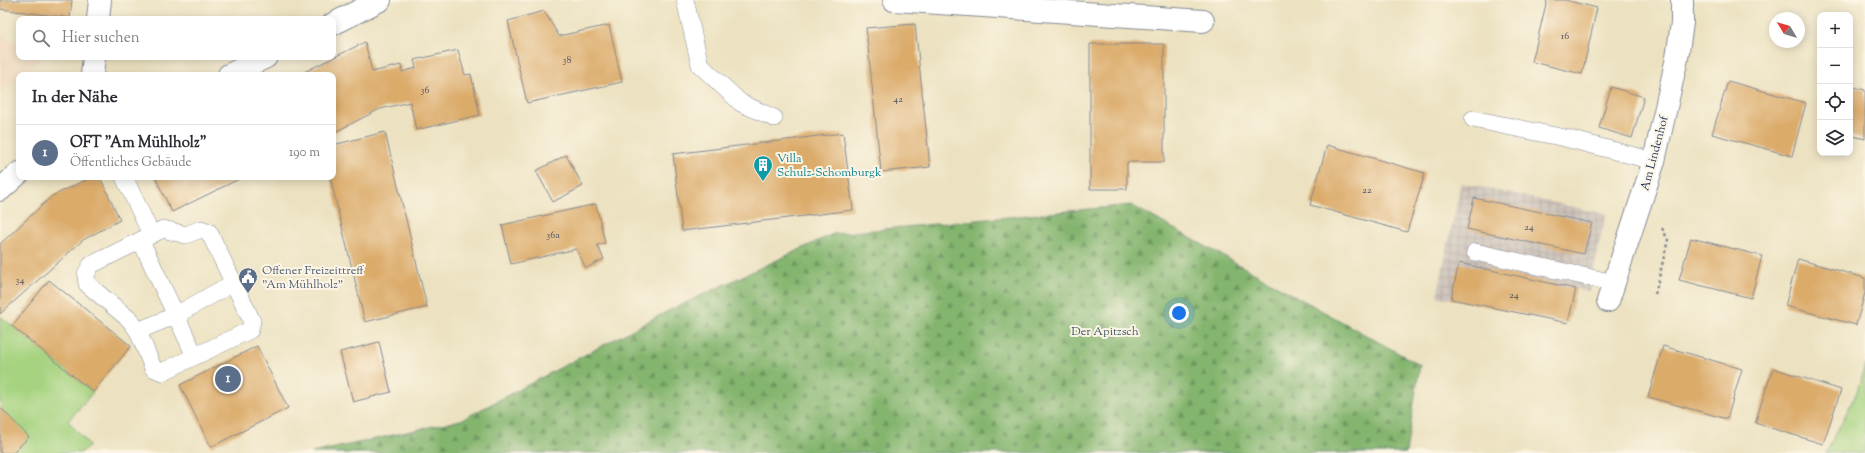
<!DOCTYPE html>
<html lang="de">
<head>
<meta charset="utf-8">
<style>
	:root { --surface:#fff; --page:#f7f7f7; --text:#2b2b33; --muted:#7c7c81; --line:#e1e1e2; --accent:#d1495b }
	body { margin:0; font-family:"Sorts Mill Goudy",serif; background:var(--page); color:var(--text) }
	.controls { position:absolute; right:12px; top:12px; display:grid; overflow:hidden; border-radius:8px; box-shadow:0 2px 10px #0003 }
	.controls button { width:36px; height:36px; display:grid; place-items:center; padding:0; border:0; border-bottom:1px solid var(--line); background:var(--surface); color:var(--text); font:20px sans-serif }
	.compass { position:absolute; left:1769px; top:12px; width:36px; height:36px; border-radius:50%; background:var(--surface); box-shadow:0 2px 10px #0003; rotate:308deg }
	.you { position:absolute; left:1179px; top:313px; width:14px; height:14px; margin:-10px; border:3px solid #fff; border-radius:50%; background:#1a73e8; box-shadow:0 0 0 6px #1a73e833 }
	.badge { display:grid; place-items:center; width:26px; height:26px; border-radius:50%; background:var(--accent); color:#fff; font-size:13px; font-weight:700 }
	.pin { position:absolute; translate:-50% -50%; border:2px solid #fff; box-shadow:0 1px 4px #0006 }
	.list { margin:0; padding:0; list-style:none }
	h2 { display:flex; justify-content:space-between; align-items:center; height:52px; margin:0; padding:0 16px; font-size:17px }
	h2 small { font-size:13px; font-weight:400; color:var(--muted) }
	.list li { display:grid; grid-template-columns:26px 1fr auto; gap:12px; align-items:center; box-sizing:border-box; height:56px; padding:0 16px; border-top:1px solid var(--line) }
	.list b { display:block; font-size:15px; white-space:nowrap }
	.list p { margin:0; font-size:13px; white-space:nowrap; color:var(--muted) }
	.list em { font-size:13px; font-style:normal; color:var(--muted) }
	.icon { flex:none; width:22px; height:22px; fill:none; stroke:currentColor; stroke-width:2; stroke-linecap:round; stroke-linejoin:round }
	.map { position:relative; flex:none; width:1865px; height:453px; overflow:hidden }
	.search { position:absolute; background:var(--surface); box-shadow:0 2px 10px #0003; left:16px; top:16px; width:320px; height:44px; display:flex; align-items:center; gap:10px; box-sizing:border-box; padding:0 14px; border-radius:8px; color:var(--muted); font-size:15px }
	.panel { position:absolute; background:var(--surface); box-shadow:0 2px 10px #0003; left:16px; top:72px; width:320px; height:108px; border-radius:8px }
	.map>svg:first-child { display:block }
	.built { fill:#eed7bb }
	.industrial { fill:url(#industrial-grid) }
	.green { fill:#a6d380; stroke:#60816f }
	.forest { fill:url(#forest-firs); stroke:#507266 }
	.building { fill:#dbab6a }
	.lines { fill:none; stroke-linecap:round; stroke-linejoin:round }
	.service-casing { stroke:#848890; stroke-width:18 }
	.minor-casing { stroke:#848890; stroke-width:24 }
	.tertiary-casing { stroke:#848890; stroke-width:24 }
	.path { stroke:#848890; stroke-width:2.5; stroke-dasharray:3 3; stroke-linecap:butt }
	.service { stroke:#fff; stroke-width:17 }
	.minor { stroke:#fff; stroke-width:22 }
	.tertiary { stroke:#fff; stroke-width:22 }
	.labels { text-anchor:middle; stroke-width:4; stroke-linejoin:round; paint-order:stroke }
	.number-label { font-size:10px; fill:#4b4e61 }
	.street-label { font-size:12px; fill:#1b2f5e; stroke:#fcf5e5 }
	.culture-label { font-size:12px; fill:#0d838f; stroke:#fcf5e5; text-anchor:start }
	.service-label { font-size:12px; fill:#4e5e75; stroke:#fcf5e5; text-anchor:start }
	.park-label { font-size:12px; fill:#3e5866; stroke:#fcf5e5 }
</style>
</head>
<body>
<div class="map">
<svg width="1865" height="453" viewBox="0 0 1865 453">
	<defs>
		<pattern id="industrial-grid" width="8" height="8" patternUnits="userSpaceOnUse"><rect width="8" height="8" fill="#ccc2b9"/><path d="M0 4h8M4 0v8" fill="none" stroke="#afa7a1"/></pattern>
		<pattern id="forest-firs" width="22" height="20" patternUnits="userSpaceOnUse"><rect width="22" height="20" fill="#84b56e"/><path d="M5 1l3.5 6h-7zM16 11l3.5 6h-7z" fill="#6b945e"/></pattern>
	</defs>
	<rect width="100%" height="100%" fill="#fcf5e5"/>
	<filter id="ink" filterUnits="userSpaceOnUse"><feTurbulence type="fractalNoise" baseFrequency=".025" numOctaves="2"/><feDisplacementMap in="SourceGraphic" scale="8" xChannelSelector="R" yChannelSelector="G"/><feConvolveMatrix kernelMatrix="1 2 1 2 8 2 1 2 1" color-interpolation-filters="sRGB"/></filter>
	<filter id="wash" filterUnits="userSpaceOnUse"><feTurbulence type="fractalNoise" baseFrequency=".012" numOctaves="4" result="noise"/><feDisplacementMap in="SourceGraphic" scale="16" xChannelSelector="R" yChannelSelector="G"/><feGaussianBlur stdDeviation="0.9" result="paint"/><feColorMatrix in="noise" values="0 0 0 0 0 0 0 0 0 0 0 0 0 0 0 0 0 1.4 0 .05"/><feComposite in="paint" operator="in"/></filter>
	<g filter="url(#wash)">
		<rect width="100%" height="100%" fill="#ece2c1"/>
		<path class="built" d="M0,34L19,45V57L41,58L22,75H19V78L0,95Z"/>
		<path class="industrial" d="M1461,183L1606,214L1589,292L1576,289L1568,323L1437,296Z"/>
		<path class="green" d="M0,316L93,392L68,421L90,446L80,453H0Z
			M1865,364V453H1826L1857,392Z"/>
		<path class="forest" d="M1131,205L1420,365L1406,453H312L461,420L670,310L833,234Z"/>
		<g id="blocks">
			<path class="building" d="M0,0H72L70,18L0,9Z
				M1547,0H1565L1597,8L1582,74L1532,62Z
				M544,11L559,36L609,25L622,82L527,103L508,21Z
				M915,24L930,167L881,172L866,28Z
				M365,42L372,72L401,65L402,72L416,68L414,60L458,50L465,75L471,74L480,115L416,130L410,102L380,109L333,133V75H298Z
				M1090,44H1164V162H1127V189H1090Z
				M1728,81L1806,103L1792,156L1712,134Z
				M1850,86L1865,90V139L1850,135Z
				M1611,87L1644,97L1632,138L1599,128Z
				M385,132L427,307L365,322L330,177H333V145Z
				M843,133L853,210L682,231L673,154Z
				M1327,145L1425,173L1407,232L1310,205Z
				M566,155L583,186L553,202L536,171Z
				M92,177H100L120,220L83,240L0,314V244L52,196Z
				M155,177H243L172,212Z
				M1474,198L1592,223L1584,254L1467,229Z
				M596,204L605,243L597,245L604,259L586,268L576,249L511,264L502,225Z
				M1691,238L1762,256L1751,298L1679,280Z
				M1798,259L1865,278V293L1856,325L1785,306Z
				M1459,263L1576,289L1568,323L1451,299Z
				M49,280L131,346L93,392L12,326Z
				M379,342L391,392L353,402L340,352Z
				M257,346L288,408L211,447L180,385Z
				M1663,346L1742,369L1727,419L1648,397Z
				M1773,368L1841,390L1823,444L1755,423Z
				M0,407L29,437L13,453H0Z"/>
		</g>
	</g>
	<g filter="url(#ink)">
		<use href="#blocks" fill-opacity="0" stroke="#848890" stroke-width="1"/>
		<g class="lines">
			<g class="service-casing">
				<path id="service" d="M685,0L700,65L741,103L774,118
					M1473,119L1565,138L1654,161
					M124,177L151,234
					M163,229L186,235L201,229L209,232L252,321L250,330L162,372L153,368L138,331L130,320L87,284L86,274L91,265Z
					M141,241L195,356
					M1475,252L1614,283
					M138,331L176,315L233,283"/>
			</g>
			<g class="minor-casing">
				<path id="minor" d="M894,0L1203,21
					M98,19L100,0
					M92,75L94,57
					M1608,301L1654,161L1677,58L1682,23V0"/>
			</g>
			<g class="tertiary-casing">
				<path id="tertiary" d="M333,24L380,0
					M229,75L266,57
					M0,190L19,173"/>
			</g>
			<path class="path" d="M1655,294L1668,240L1662,228"/>
			<use href="#service" class="service"/>
			<use href="#minor" class="minor"/>
			<use href="#tertiary" class="tertiary"/>
		</g>
	</g>
	<defs>
		<g id="building-pin" transform="scale(1)"><path d="M0 17L-7.5 6A9.5 9.5 0 1 1 7.5 6Z" fill="#0f9aa8" stroke="#fcf5e5"/><path d="M-4-6H4V6H1V3H-1V6H-4ZM-2.5-4.3h1.7v1.8h-1.7ZM.8-4.3h1.7v1.8H.8ZM-2.5-1h1.7V.8h-1.7ZM.8-1h1.7V.8H.8Z" fill="#fff"/></g>
		<g id="civic-pin" transform="scale(1)"><path d="M0 17L-7.5 6A9.5 9.5 0 1 1 7.5 6Z" fill="#5c6f8a" stroke="#fcf5e5"/><path d="M-.6-6.5H3V-4.5H.6V-3L4-1V1h2V6H-6V1h2V-1L-.6-3ZM-1.2 2.5V6h2.4V2.5Z" fill="#fff"/></g>
	</defs>
	<g fill-rule="evenodd">
		<use href="#building-pin" x="763" y="165"/>
		<use href="#civic-pin" x="248" y="277"/>
	</g>
	<g class="labels">
		<g class="number-label">
			<text x="1565" y="39">16</text>
			<text x="567" y="63">38</text>
			<text x="425" y="93">36</text>
			<text x="898" y="102">42</text>
			<text x="1367" y="193">22</text>
			<text x="1529" y="230">24</text>
			<text x="553" y="238">36a</text>
			<text x="20" y="283">34</text>
			<text x="1514" y="298">24</text>
		</g>
		<g class="street-label">
			<text transform="translate(1654 153) rotate(-75)" y="4">Am Lindenhof</text>
		</g>
		<g class="culture-label">
			<text x="777" y="162">Villa<tspan x="777" dy="14">Schulz-Schomburgk</tspan></text>
		</g>
		<g class="service-label">
			<text x="262" y="274">Offener Freizeittreff<tspan x="262" dy="14">"Am Mühlholz"</tspan></text>
		</g>
		<g class="park-label">
			<text x="1105" y="335">Der Apitzsch</text>
		</g>
	</g>
</svg>
<div class="controls">
<button>+</button>
<button>−</button>
<button><svg class="icon" aria-label="locate" viewBox="0 0 24 24"><circle cx="12" cy="12" r="6"/><path d="M12 2v4M12 18v4M2 12h4M18 12h4"/></svg></button>
<button><svg class="icon" aria-label="layers" viewBox="0 0 24 24"><path d="M12 4l9 5-9 5-9-5zM3 14l9 5 9-5"/></svg></button>
</div>
<svg class="compass" viewBox="-18 -18 36 36"><path d="M0-13l5 13h-10z" fill="#e53935"/><path d="M0 13l5-13h-10z" fill="#7c7c81"/></svg>
<div class="you"></div>
<div class="pin badge" style="left:228px;top:379px;background:#5c6f8a">1</div>
<div class="search"><svg class="icon" aria-label="search" viewBox="0 0 24 24"><circle cx="10" cy="10" r="6"/><path d="M15 15l6 6"/></svg>Hier suchen</div>
<section class="panel">
<h2>In der Nähe<small></small></h2>
<ul class="list">
<li><span class="badge" style="background:#5c6f8a">1</span><div><b>OFT &quot;Am Mühlholz&quot;</b><p>Öffentliches Gebäude</p></div><em>190 m</em></li>
</ul>
</section>
</div>
</body>
</html>
